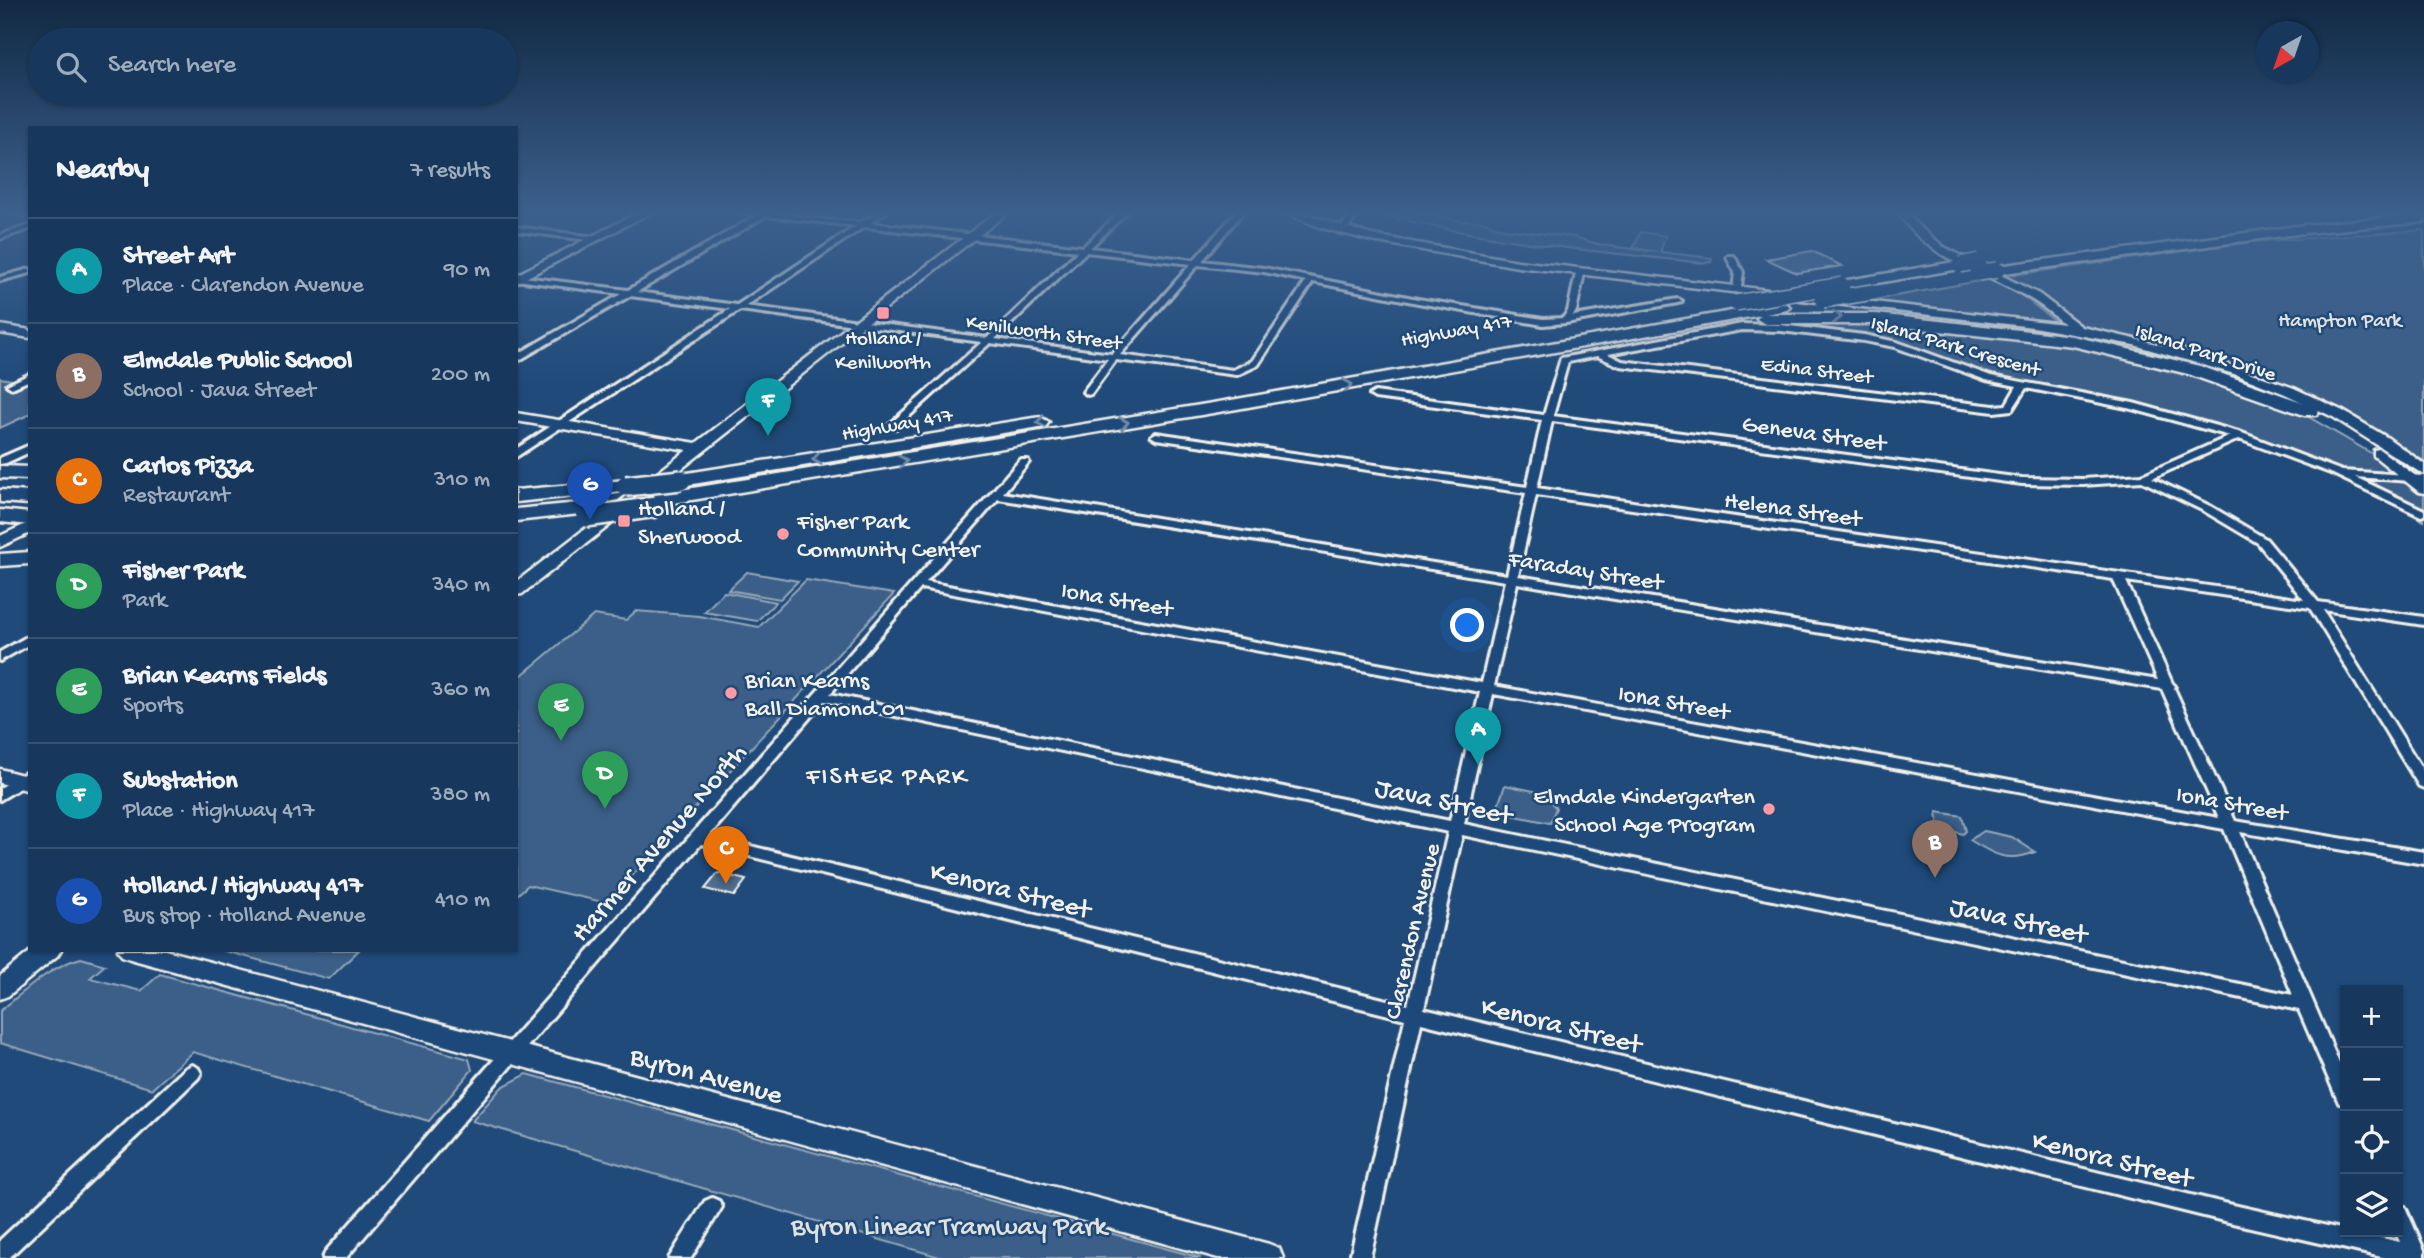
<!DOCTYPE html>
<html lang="en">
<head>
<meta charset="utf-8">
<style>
	:root { --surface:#17385c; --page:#203f62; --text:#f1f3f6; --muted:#9eacbb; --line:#365272; --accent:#e797bd }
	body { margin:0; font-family:"Gochi Hand",sans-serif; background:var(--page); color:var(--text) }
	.controls { position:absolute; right:21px; bottom:21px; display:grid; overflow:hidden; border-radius:0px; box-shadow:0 2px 5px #0004 }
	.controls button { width:63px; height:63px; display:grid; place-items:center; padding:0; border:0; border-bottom:2px solid var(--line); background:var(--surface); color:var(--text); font:35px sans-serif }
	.compass { position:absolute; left:2256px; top:21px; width:63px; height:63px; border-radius:50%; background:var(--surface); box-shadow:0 2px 5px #0004; rotate:220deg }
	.you { position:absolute; left:1468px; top:626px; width:24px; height:24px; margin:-18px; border:5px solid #fff; border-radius:50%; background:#1a73e8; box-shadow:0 0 0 10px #1a73e833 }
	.badge { display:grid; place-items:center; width:46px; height:46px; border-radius:50%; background:var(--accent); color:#fff; font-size:23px; font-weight:700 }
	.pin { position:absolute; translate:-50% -58px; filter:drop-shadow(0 2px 4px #0008) }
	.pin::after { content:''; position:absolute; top:37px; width:24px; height:21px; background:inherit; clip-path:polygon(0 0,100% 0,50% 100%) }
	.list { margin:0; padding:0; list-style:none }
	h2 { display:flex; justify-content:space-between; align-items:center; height:91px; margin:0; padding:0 28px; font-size:30px }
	h2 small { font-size:23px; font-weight:400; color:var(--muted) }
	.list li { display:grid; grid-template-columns:46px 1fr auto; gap:21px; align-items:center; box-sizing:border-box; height:105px; padding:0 28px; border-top:2px solid var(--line) }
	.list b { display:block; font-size:26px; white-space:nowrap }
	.list p { margin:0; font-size:23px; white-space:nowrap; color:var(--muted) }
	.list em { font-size:23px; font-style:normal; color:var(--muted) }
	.icon { flex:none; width:38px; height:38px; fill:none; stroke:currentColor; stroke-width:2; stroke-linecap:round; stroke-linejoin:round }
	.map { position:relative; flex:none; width:2424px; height:1258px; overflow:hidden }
	.search { position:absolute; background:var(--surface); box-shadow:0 2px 5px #0004; left:28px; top:28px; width:490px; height:77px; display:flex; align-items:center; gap:18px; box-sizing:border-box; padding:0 24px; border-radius:38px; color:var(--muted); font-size:26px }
	.panel { position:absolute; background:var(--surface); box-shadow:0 2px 5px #0004; left:28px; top:126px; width:490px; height:826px; border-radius:0px }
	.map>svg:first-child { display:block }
	.green { fill:#3a5f88; stroke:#97a8b8; stroke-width:2 }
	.building { fill:#4d6e92; stroke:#f4f1e8; stroke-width:2 }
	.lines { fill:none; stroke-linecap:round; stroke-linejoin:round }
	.street-casing { stroke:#f4f1e8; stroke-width:6 }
	.secondary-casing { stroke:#f4f1e8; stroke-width:5 }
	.highway-casing { stroke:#f4f1e8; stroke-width:5 }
	.street { fill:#1f4a7a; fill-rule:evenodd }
	.secondary { fill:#1f4a7a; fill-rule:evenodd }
	.highway { fill:#1f4a7a; fill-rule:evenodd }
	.highway-bridge-far1-casing { stroke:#f4f1e8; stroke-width:18; stroke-linecap:butt }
	.highway-bridge-casing { stroke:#f4f1e8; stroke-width:24; stroke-linecap:butt }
	.highway-bridge-far1 { stroke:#1f4a7a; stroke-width:15 }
	.highway-bridge { stroke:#1f4a7a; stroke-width:19 }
	.oneway { stroke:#748da6 }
	.poi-dot { fill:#ff9aa2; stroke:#1f4a7a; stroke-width:2.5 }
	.labels { text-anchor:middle; stroke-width:5; stroke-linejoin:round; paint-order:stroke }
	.far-park-label { font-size:21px; fill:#e1e2de; stroke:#1f4a7a }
	.far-street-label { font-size:21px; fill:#f4f1e8; stroke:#1f4a7a }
	.far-poi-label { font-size:21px; fill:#f4f1e8; stroke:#1f4a7a }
	.street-label { font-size:24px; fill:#f4f1e8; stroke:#1f4a7a }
	.poi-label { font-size:24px; fill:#f4f1e8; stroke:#1f4a7a; text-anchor:start }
	.neighbourhood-label { font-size:26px; letter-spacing:2px; fill:#f4f1e8; stroke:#1f4a7a }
	.near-street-label { font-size:28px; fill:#f4f1e8; stroke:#1f4a7a }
	.near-park-label { font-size:28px; fill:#e1e2de; stroke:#1f4a7a }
</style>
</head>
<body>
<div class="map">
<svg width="2424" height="1258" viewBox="0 0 2424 1258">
	<rect width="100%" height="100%" fill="#1f4a7a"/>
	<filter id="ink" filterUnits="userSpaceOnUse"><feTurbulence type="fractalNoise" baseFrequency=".0143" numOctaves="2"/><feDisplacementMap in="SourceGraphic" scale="14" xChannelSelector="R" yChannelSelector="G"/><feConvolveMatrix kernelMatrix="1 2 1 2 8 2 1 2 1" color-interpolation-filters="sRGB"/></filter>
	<g filter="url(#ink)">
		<path class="green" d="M1369,211H1413L1462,221H1482L1504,229L1573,237L1602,245L1657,252L1633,248L1641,232L1666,236L1660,252L1712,258L1711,262L1705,263C1595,252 1475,240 1369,211Z
			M2424,230V461L2387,437L2318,402L2152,344L2084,327L2038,294L2006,276L2250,242Z
			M1990,279L2021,295L2055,321L2047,322L1868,301Z
			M1816,320L1983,330L2139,357L2293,408L2376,456L2424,494V521L2335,474L2257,443L2150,412L1987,379L1880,343L1755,328L1763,323Z
			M0,378L30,383V414L0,428Z
			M747,572L798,581L780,599L728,590Z
			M806,580L894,594L607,903L528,885L516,896V680L594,615L626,620L636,611L699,616L759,627Z
			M724,592L776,602L757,621L704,612Z
			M1505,785L1543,793L1556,808L1550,823L1496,812Z
			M1937,812L1962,816L1966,831L1963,834L1939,828Z
			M1984,831L2012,837L2035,852C2008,863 1994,855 1970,840Z
			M221,950H359L329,979Z
			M81,958L105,965L90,978L141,991L160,974L469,1059L472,1070L429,1121L193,1052L152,1089L0,1043V1011C25,991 50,966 81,958Z
			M527,1074L1201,1258H943L472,1121L502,1087Z"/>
		<path class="building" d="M1812,251L1842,266L1797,273L1766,259Z
			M718,873L746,880L734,896L705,889Z"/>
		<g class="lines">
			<g class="street-casing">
				<path id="street" d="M6,211L30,212V216Z
					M737,211C777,211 817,221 858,222C868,222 875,211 887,211L870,223L1083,247L1121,211H1128L1090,248L1194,260L1237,211H1244L1202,261L1264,268L1418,299L1543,319L1563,318L1568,311L1576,273L1580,271L1584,273L1576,311L1573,316L1678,299L1682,301L1678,303L1566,323L1543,325L1418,303L1313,282L1258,365L1237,375L1116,360L1091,394L1088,395L1083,392L1108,359L990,343L896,428H890V424L982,342L740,310L516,457V449L730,309L630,296L516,362V355L621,294L516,280V276L628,290L757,215ZM766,216L856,226L737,305L637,292ZM864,227L1078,251L987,338L746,306ZM1086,252L1191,264L1112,354L995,339ZM1198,265L1264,272L1306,281L1252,361L1233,370L1120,355Z
					M1353,212L1358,213L1345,233H1339L1338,231Z
					M30,225V229L0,239V235Z
					M516,227L596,237L600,239L596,241L516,231Z
					M1728,256H1734L1743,272L1740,293L1733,291L1735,272L1727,258Z
					M30,269V273L0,281V277Z
					M1742,324L1781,325L1864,335L1897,342L1991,376L2133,403L2242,433L2342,471L2424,476V482L2355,477L2424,510V515L2421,516L2333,474L2239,439L2152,478L2212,507L2266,539L2318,602L2424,617V625L2323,610L2424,772V788L2419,786L2310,608L2126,581L2172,683L2175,686L2174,688L2235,821L2424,852V864L2240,832L2345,1077V1105L2339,1103L2299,1010L1462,835L1424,1009L2224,1203L2345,1230V1232H2355L2400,1242L2396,1232H2398V1205L2405,1207L2424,1250V1258H2386L2224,1221L1421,1023L1370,1258H1350L1405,1019L701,844L346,1258H323L326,1251L1020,460H1028L1029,462L1003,493L1507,575L1526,493L1156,439L1151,436L1156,433L1527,487L1542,420L1375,398L1370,395L1375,392L1544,415L1561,358ZM1742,330L1781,331L1864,341L1895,347L1986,380L2017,386L2006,405L1994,406L1622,361L1608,354ZM1597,356L1620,366L1994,412L2012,410L2026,388L2132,409L2230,436L2142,475L2083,479L2022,478L1553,416L1568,362ZM1552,421L2022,484L2083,485L2142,481L2204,511L2258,543L2304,600L1537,488ZM1536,495L2113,579L2158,680L1518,576ZM998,499L1505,581L1482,683L926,582ZM1517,583L2162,689L2219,818L1494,686ZM921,588L1480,692L1450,821L830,694ZM1493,694L2224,829L2293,995L1464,824ZM824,701L1448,832L1408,1005L709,836Z
					M30,374V380L12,388L7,385Z
					M30,445V452L6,463L0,464V458Z
					M30,635V644L0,661V652Z
					M30,770V782L0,800V788Z
					M192,1065L198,1068L201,1073L198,1078L9,1258H0V1240L186,1068Z
					M712,1198L719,1201L722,1207L691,1258H669L705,1201Z"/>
			</g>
			<g class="secondary-casing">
				<path id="secondary" d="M641,211H654L516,283V275Z
					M998,211H1010L522,594L516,595V582L687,450L516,421V413L696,443Z
					M1281,211H1296L1372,235L1518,261L2064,324C2052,314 2039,303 2024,295C1979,271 1926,258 1897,211H1907L1915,223L1944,247L2039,294L2082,327L2192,352L2294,388L2343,411L2388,438L2424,464V475L2333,417L2285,394L2234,374L2134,345L2033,327L1518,267L1372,241L1322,228Z
					M0,325L30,330V338L0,333Z
					M2379,449L2424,482V493L2419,492L2374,456V450Z
					M30,522V533L0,547V536Z
					M0,769L30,777V791L0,783Z
					M32,950H61L57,956L8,996L0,999V976Z
					M118,950H165L1269,1244L1279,1248L1283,1258H1218L130,959L122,956Z"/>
			</g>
			<g class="highway-casing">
				<path id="highway" d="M2424,214V222L2305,233L1997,274L1990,270L1997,266L2305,225Z
					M1960,261L1967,265L1965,268L1842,289L1835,285L1842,281Z
					M1782,302L1787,304L1790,307L1787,310L1766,314H1876L2073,336L2200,366L2316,407L2319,411L2316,415H2304L2188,374L2073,346L1876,324H1765L1757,319L1761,315L1237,409L656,506L649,504L646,500L649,496L656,494L1237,399Z
					M1040,417L1049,422L1046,426L681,486L671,480L681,474Z
					M0,466L30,467V479L0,478Z
					M626,480L636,486L633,490L516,502V490Z
					M0,490L30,492V504L0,502Z
					M600,501L607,503L610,507L607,511L516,521V509Z
					M0,510L30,513V525L0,522Z
					M30,552V564L0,566V554Z"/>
			</g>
			<use href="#street" class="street"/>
			<use href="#secondary" class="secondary"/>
			<use href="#highway" class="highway"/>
			<g class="highway-bridge-far1-casing">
				<path id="highway-bridge-far1" d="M1960,265L1979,261
					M1978,273L1997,270
					M1823,300L1873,292
					M1736,303L1842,285"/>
			</g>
			<g class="highway-bridge-casing">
				<path id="highway-bridge" d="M626,486L681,480
					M586,517L656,507"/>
			</g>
			<use href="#highway-bridge-far1" class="highway-bridge-far1"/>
			<use href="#highway-bridge" class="highway-bridge"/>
		</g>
		<defs><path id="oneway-chevron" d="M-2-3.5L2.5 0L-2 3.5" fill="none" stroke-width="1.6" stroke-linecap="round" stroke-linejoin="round" transform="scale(1.75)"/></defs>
		<g class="oneway">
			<use href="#oneway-chevron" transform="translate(1837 317) rotate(1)"/>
			<use href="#oneway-chevron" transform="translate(1348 385) rotate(-10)"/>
			<use href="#oneway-chevron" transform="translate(1041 422) rotate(170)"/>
			<use href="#oneway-chevron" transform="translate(1124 423) rotate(-10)"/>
			<use href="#oneway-chevron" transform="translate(817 459) rotate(171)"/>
			<use href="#oneway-chevron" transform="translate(903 461) rotate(-10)"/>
		</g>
	</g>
	<linearGradient id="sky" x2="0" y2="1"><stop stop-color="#112943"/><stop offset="0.55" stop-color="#3c608d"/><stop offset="1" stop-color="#3c608d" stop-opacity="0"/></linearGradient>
	<rect width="2424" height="387" fill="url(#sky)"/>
	<g class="poi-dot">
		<rect x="876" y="306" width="14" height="14" rx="3.5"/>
		<rect x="617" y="514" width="14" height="14" rx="3.5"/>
		<circle cx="783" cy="534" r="7"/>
		<circle cx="731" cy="693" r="7"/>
		<circle cx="1769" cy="809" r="7"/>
	</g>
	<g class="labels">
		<g class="far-park-label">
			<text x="2340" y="326">Hampton Park</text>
		</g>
		<g class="far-street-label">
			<text transform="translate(1456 329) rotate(-10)" y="7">Highway 417</text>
			<text transform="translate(1044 331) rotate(8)" y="7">Kenilworth Street</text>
			<text transform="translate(1956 345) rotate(16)" y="7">Island Park Crescent</text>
			<text transform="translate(2206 351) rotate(18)" y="7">Island Park Drive</text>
			<text transform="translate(1817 369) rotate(7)" y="7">Edina Street</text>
			<text transform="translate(897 423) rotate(-10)" y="7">Highway 417</text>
		</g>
		<g class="far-poi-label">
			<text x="883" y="344">Holland /<tspan x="883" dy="24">Kenilworth</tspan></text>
		</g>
		<g class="street-label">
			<text transform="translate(1814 432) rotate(8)" y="8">Geneva Street</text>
			<text transform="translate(1793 508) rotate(8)" y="8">Helena Street</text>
			<text transform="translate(1586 569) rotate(9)" y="8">Faraday Street</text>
			<text transform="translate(1117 598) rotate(10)" y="8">Iona Street</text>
			<text transform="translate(1674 701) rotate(10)" y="8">Iona Street</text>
			<text transform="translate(2232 802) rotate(10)" y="8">Iona Street</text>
			<text transform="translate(1411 931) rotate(-77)" y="8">Clarendon Avenue</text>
		</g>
		<g class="poi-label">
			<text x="638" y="515">Holland /<tspan x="638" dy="28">Sherwood</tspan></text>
			<text x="797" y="528">Fisher Park<tspan x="797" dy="28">Community Center</tspan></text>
			<text x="745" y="687">Brian Kearns<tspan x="745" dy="28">Ball Diamond 01</tspan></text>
			<text x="1755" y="803" text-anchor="end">Elmdale Kindergarten<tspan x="1755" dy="28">School Age Program</tspan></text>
		</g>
		<g class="neighbourhood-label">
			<text x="887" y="783">FISHER PARK</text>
		</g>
		<g class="near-street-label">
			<text transform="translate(1444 799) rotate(12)" y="10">Java Street</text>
			<text transform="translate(657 841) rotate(-49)" y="10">Harmer Avenue North</text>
			<text transform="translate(1011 888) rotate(14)" y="10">Kenora Street</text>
			<text transform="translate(2019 918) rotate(12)" y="10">Java Street</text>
			<text transform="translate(1562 1023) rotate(14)" y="10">Kenora Street</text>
			<text transform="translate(707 1073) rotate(15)" y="10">Byron Avenue</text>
			<text transform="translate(2113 1157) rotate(14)" y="10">Kenora Street</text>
		</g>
		<g class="near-park-label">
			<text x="949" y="1234">Byron Linear Tramway Park</text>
		</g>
	</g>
</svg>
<div class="controls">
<button>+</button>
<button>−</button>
<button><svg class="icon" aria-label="locate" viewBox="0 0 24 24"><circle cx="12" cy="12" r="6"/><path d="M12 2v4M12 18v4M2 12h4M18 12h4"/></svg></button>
<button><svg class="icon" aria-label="layers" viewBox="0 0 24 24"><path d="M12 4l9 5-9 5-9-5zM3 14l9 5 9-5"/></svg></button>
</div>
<svg class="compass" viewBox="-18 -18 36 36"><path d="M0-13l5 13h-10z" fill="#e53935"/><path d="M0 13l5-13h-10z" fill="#9eacbb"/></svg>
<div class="you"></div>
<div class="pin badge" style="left:1478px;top:765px;background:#0f9aa8">A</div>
<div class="pin badge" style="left:1935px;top:878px;background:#8d6e63">B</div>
<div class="pin badge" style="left:726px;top:884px;background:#e8710a">C</div>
<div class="pin badge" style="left:605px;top:809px;background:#2e9e5b">D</div>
<div class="pin badge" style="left:561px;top:741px;background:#2e9e5b">E</div>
<div class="pin badge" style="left:768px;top:436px;background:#0f9aa8">F</div>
<div class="pin badge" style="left:590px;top:520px;background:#1a4fb4">G</div>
<div class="search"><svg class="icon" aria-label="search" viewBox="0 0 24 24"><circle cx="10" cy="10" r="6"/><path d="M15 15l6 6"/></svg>Search here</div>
<section class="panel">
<h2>Nearby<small>7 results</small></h2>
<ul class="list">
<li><span class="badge" style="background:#0f9aa8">A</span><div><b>Street Art</b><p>Place · Clarendon Avenue</p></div><em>90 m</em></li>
<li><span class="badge" style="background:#8d6e63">B</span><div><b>Elmdale Public School</b><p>School · Java Street</p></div><em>200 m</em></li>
<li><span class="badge" style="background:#e8710a">C</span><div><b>Carlos Pizza</b><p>Restaurant</p></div><em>310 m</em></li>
<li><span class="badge" style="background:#2e9e5b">D</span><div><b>Fisher Park</b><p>Park</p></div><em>340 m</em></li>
<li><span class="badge" style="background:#2e9e5b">E</span><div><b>Brian Kearns Fields</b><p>Sports</p></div><em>360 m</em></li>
<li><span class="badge" style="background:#0f9aa8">F</span><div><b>Substation</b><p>Place · Highway 417</p></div><em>380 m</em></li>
<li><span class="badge" style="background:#1a4fb4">G</span><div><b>Holland / Highway 417</b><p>Bus stop · Holland Avenue</p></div><em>410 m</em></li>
</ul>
</section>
</div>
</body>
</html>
